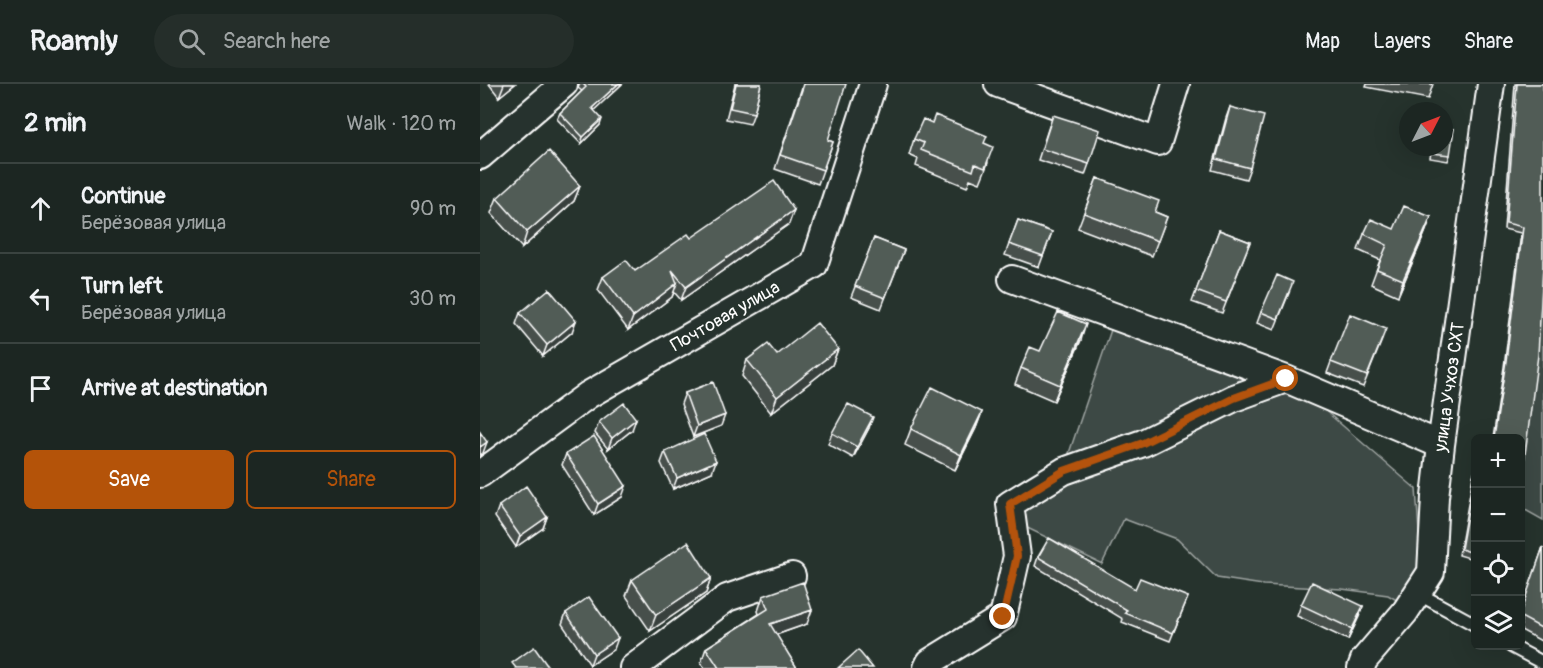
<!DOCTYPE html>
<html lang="en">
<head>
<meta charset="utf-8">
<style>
	:root { --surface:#1c2622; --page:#252e2a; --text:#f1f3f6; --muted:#a0a5a5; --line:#3a4340; --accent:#b45309 }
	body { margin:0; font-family:Pangolin,sans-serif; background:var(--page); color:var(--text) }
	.controls { position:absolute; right:18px; bottom:18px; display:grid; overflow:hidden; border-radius:9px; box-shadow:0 6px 24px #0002 }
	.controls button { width:54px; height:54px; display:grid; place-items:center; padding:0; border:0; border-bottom:2px solid var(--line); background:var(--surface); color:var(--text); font:30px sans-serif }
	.compass { position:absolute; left:919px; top:18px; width:54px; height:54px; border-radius:50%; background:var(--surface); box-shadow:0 6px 24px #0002; rotate:48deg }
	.stop { position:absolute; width:18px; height:18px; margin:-14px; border:4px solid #b45309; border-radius:50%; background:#fff }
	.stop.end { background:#b45309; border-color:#fff; box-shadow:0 2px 6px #0008 }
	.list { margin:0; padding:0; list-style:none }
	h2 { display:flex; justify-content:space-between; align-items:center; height:78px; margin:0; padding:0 24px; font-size:26px }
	h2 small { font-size:20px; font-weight:400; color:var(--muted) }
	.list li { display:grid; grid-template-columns:39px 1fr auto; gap:18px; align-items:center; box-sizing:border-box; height:90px; padding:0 24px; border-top:2px solid var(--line) }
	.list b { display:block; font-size:22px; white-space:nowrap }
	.list p { margin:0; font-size:20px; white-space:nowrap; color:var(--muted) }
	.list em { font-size:20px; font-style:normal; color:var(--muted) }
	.actions { display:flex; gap:12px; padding:18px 24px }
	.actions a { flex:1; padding:14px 0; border:2px solid var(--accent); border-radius:9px; text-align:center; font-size:21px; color:var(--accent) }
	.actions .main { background:var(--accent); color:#fff }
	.icon { flex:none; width:33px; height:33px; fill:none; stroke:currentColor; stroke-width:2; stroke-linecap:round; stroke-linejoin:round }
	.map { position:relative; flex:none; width:1063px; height:584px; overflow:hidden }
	header { display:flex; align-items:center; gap:36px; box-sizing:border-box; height:84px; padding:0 30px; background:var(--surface); border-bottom:2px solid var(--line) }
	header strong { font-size:28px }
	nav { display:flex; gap:33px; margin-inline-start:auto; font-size:21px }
	.search { width:420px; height:54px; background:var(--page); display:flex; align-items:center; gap:15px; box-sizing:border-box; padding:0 21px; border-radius:33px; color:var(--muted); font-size:22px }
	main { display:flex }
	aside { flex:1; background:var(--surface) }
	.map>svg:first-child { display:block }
	.green { fill:#3e4944; stroke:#9ea4a2; stroke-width:1.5 }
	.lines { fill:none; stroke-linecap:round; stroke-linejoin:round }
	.service-casing { stroke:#fff; stroke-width:16 }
	.minor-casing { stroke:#fff; stroke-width:30 }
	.service { stroke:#26332d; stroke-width:12 }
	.minor { stroke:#26332d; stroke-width:26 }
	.wall { fill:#464f4b; stroke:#fff; stroke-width:1.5 }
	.shaded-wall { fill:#39403d; stroke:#fff; stroke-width:1.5 }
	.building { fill:#515c57; stroke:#fff; stroke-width:1.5 }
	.route { stroke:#b45309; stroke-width:8 }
	.labels { text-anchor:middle; stroke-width:5; stroke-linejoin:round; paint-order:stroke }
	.street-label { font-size:18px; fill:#fff; stroke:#26332d }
</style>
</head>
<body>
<header>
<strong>Roamly</strong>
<div class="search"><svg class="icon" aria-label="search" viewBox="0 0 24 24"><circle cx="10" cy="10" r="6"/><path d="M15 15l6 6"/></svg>Search here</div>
<nav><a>Map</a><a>Layers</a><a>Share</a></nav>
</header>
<main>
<aside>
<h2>2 min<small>Walk · 120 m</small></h2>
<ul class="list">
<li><svg class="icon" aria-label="ahead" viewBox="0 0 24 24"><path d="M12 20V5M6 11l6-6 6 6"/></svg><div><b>Continue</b><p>Берёзовая улица</p></div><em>90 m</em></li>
<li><svg class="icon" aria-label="left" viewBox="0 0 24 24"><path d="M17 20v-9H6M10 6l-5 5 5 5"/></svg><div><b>Turn left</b><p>Берёзовая улица</p></div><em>30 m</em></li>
<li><svg class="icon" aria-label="arrive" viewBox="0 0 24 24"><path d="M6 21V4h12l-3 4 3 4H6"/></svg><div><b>Arrive at destination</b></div></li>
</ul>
<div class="actions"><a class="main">Save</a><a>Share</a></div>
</aside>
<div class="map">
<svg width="1063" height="584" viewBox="0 0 1063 584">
	<rect width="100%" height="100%" fill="#26332d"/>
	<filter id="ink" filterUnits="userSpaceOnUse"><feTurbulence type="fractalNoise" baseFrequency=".0167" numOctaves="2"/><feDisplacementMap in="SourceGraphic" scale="12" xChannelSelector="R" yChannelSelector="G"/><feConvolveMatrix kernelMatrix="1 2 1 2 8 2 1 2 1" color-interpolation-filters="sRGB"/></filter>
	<g filter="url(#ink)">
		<path class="green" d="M1063,150V436L1040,423L1041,392Z
			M633,240L764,285L750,313L587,375Z
			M812,298L936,405L941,476L920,518L908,511L862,505L783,501L737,494L697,455L644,435L622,480L541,441L538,423L587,392Z"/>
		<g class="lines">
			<g class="service-casing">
				<path id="service" d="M937,509L996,541
					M1031,562L1063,579"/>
			</g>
			<g class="minor-casing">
				<path id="minor" d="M518,0L678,58L696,0
					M0,72L84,0
					M532,195L806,295
					M0,390L108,311L334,181L393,0
					M153,584L247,514L312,492
					M447,584L450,578L523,533L537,472L530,420L584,387L663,359L754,314L806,295L961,361
					M881,584L884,576L925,528L951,488L955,413L961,361L1011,0"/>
			</g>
			<use href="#service" class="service"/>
			<use href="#minor" class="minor"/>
		</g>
		<path class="wall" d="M9,0H35L19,13Z
			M100,0H142L114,26L120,41L101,60L77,35L80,29L102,7L98,4Z
			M255,0H281L274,29L270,40L246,35Z
			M323,0L348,56L353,58L338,100L295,85Z
			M887,0H953L948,15L886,3Z
			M1035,0H1063L1041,354H1013L1024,283L1041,149L1024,145Z
			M750,23L770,84L766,95L732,86L746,34Z
			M569,42L609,80L605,91L558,76Z
			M434,55L504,59L508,79L500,99L490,95L487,103L436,82L438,75L429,71Z
			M952,63H964L970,71L968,77L950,74Z
			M617,94L675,128L687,133L672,172L598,144Z
			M100,102L94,117L42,164L11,129L17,114Z
			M951,133L945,149L918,212L891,200L900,176L878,166L884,150L914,145Z
			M538,136L572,148L559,183L525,171Z
			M309,140L201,216L194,208L192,213L148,246L118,206L123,193L155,187L211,154Z
			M739,146L770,158L742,229L712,218Z
			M394,154L424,166L401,225L371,213Z
			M809,209L794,246L777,239L781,228Z
			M40,229L92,248L63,272L36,240Z
			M601,256L574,317L535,300L541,284L560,267Z
			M902,256L883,303L847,289L851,278Z
			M358,265L352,281L291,329L262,292L267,276L297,271Z
			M205,309L241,342L213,353L201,320Z
			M502,328L496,344L475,386L425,361L431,345Z
			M119,338L152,346L128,365L115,349Z
			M389,344L373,374L348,360L352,349Z
			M185,368L232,388L193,405L181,379Z
			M86,370L142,413L114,431L82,381Z
			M995,386H996V476L979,471L993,392Z
			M19,422L67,433L63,444L36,463L15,433Z
			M1063,463V558L1041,546V527Z
			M558,473L655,505L708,513L690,557L642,538L643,535L555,482Z
			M231,494L226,509L170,547L146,512L152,496Z
			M283,512L327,540L296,551L317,584H225L221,579L226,564L279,530L278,527Z
			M821,521L883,522L868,556L817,532Z
			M86,529L134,565L110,581L82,540Z"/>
		<path class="shaded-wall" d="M24,0H35L19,13Z
			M138,0H142L110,30L112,24Z
			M122,35L120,41L101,60L103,53Z
			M100,102L94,117L42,164L47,148Z
			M314,126L309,140L201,216L206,203Z
			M951,133L945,149L918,212L923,196Z
			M197,199L192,213L148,246L153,233Z
			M96,237L92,248L63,272L67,261Z
			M606,240L601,256L574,317L580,301Z
			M358,265L352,281L291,329L297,313Z
			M502,328L496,344L475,386L481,371Z
			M245,331L241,342L213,353L217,342Z
			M393,333L389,344L373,374L377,363Z
			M156,335L152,346L128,365L132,354Z
			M7,358L3,369L0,371V363Z
			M236,377L232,388L193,405L197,394Z
			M146,402L142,413L114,431L118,420Z
			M67,433L63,444L36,463L40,452Z
			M231,494L226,509L170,547L176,531Z
			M883,522L879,533L868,556L872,545Z
			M332,526L327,540L284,555L290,540Z
			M138,554L134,565L110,581L114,570Z"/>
		<path class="building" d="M103,0H138L112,24L122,35L103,53L80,29L106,3Z
			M256,0H281L274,29L250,24Z
			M324,0H366L348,56L353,58L343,86L300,71Z
			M1037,0H1063V182L1058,271L1041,401V354H1014L1026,277L1043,143L1026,139Z
			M750,23L784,32L770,84L736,75Z
			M455,31L507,52L504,59L513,63L505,84L495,80L493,87L441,66L444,59L434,55L443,35L452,39Z
			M573,31L620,46L609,80L562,65Z
			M964,44L974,45L970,71L952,69L953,63H964Z
			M69,67L100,102L47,148L17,114Z
			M617,94L679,117L675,128L687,133L678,157L604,129Z
			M294,97L314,126L206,203L192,186L197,199L153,233L123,193L146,176L155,187L208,150L211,154Z
			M924,122L951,133L923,196L897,185L907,161L884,150L891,135L914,145Z
			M538,136L572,148L563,172L529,160Z
			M739,146L770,158L746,218L716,207Z
			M394,154L424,166L405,214L375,202Z
			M797,191L813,198L798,235L781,228Z
			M69,205L96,237L67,261L40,229Z
			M578,228L606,240L580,301L541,284L550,263L560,267Z
			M870,230L906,245L887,292L851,278Z
			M337,239L358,265L297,313L267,276L288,260L297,271Z
			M233,298L245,331L217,342L205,309Z
			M452,303L502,328L481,371L431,345Z
			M144,319L156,335L132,354L119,338Z
			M368,320L393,333L377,363L352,349Z
			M0,348L7,358L0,363Z
			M224,350L236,377L197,394L185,368Z
			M114,352L146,402L118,420L86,370Z
			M995,386H996V470L981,465Z
			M46,402L67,433L40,452L19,422Z
			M569,454L655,505L660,494L708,513L693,549L645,529L647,526L558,473Z
			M208,458L231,494L176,531L152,496Z
			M1063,463V545L1041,533V527Z
			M323,498L332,526L290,540L317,584H239L226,564L288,525L283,512Z
			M832,498L883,522L872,545L821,521Z
			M109,513L138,554L114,570L86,529Z
			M54,563L69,584H36L32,579Z
			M378,566L393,584H358Z"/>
	</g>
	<g class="lines" filter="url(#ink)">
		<path class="route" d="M523,533L537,472L530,420L584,387L663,359L754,314L806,295"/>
	</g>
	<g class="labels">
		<g class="street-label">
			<text transform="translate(245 232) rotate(-30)" y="6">Почтовая улица</text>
			<text transform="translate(969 303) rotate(-82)" y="6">улица Учхоз СХТ</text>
		</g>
	</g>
</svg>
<div class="controls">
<button>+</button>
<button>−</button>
<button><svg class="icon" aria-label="locate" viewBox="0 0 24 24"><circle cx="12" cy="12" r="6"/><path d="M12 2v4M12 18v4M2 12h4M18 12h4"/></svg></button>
<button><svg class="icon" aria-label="layers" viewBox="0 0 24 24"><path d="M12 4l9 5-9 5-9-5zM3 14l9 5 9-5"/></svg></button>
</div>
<svg class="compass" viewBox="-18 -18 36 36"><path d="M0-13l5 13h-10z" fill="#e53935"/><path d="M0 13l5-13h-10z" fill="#a0a5a5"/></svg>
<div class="stop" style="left:806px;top:295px"></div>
<div class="stop end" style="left:523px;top:533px"></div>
</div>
</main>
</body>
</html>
